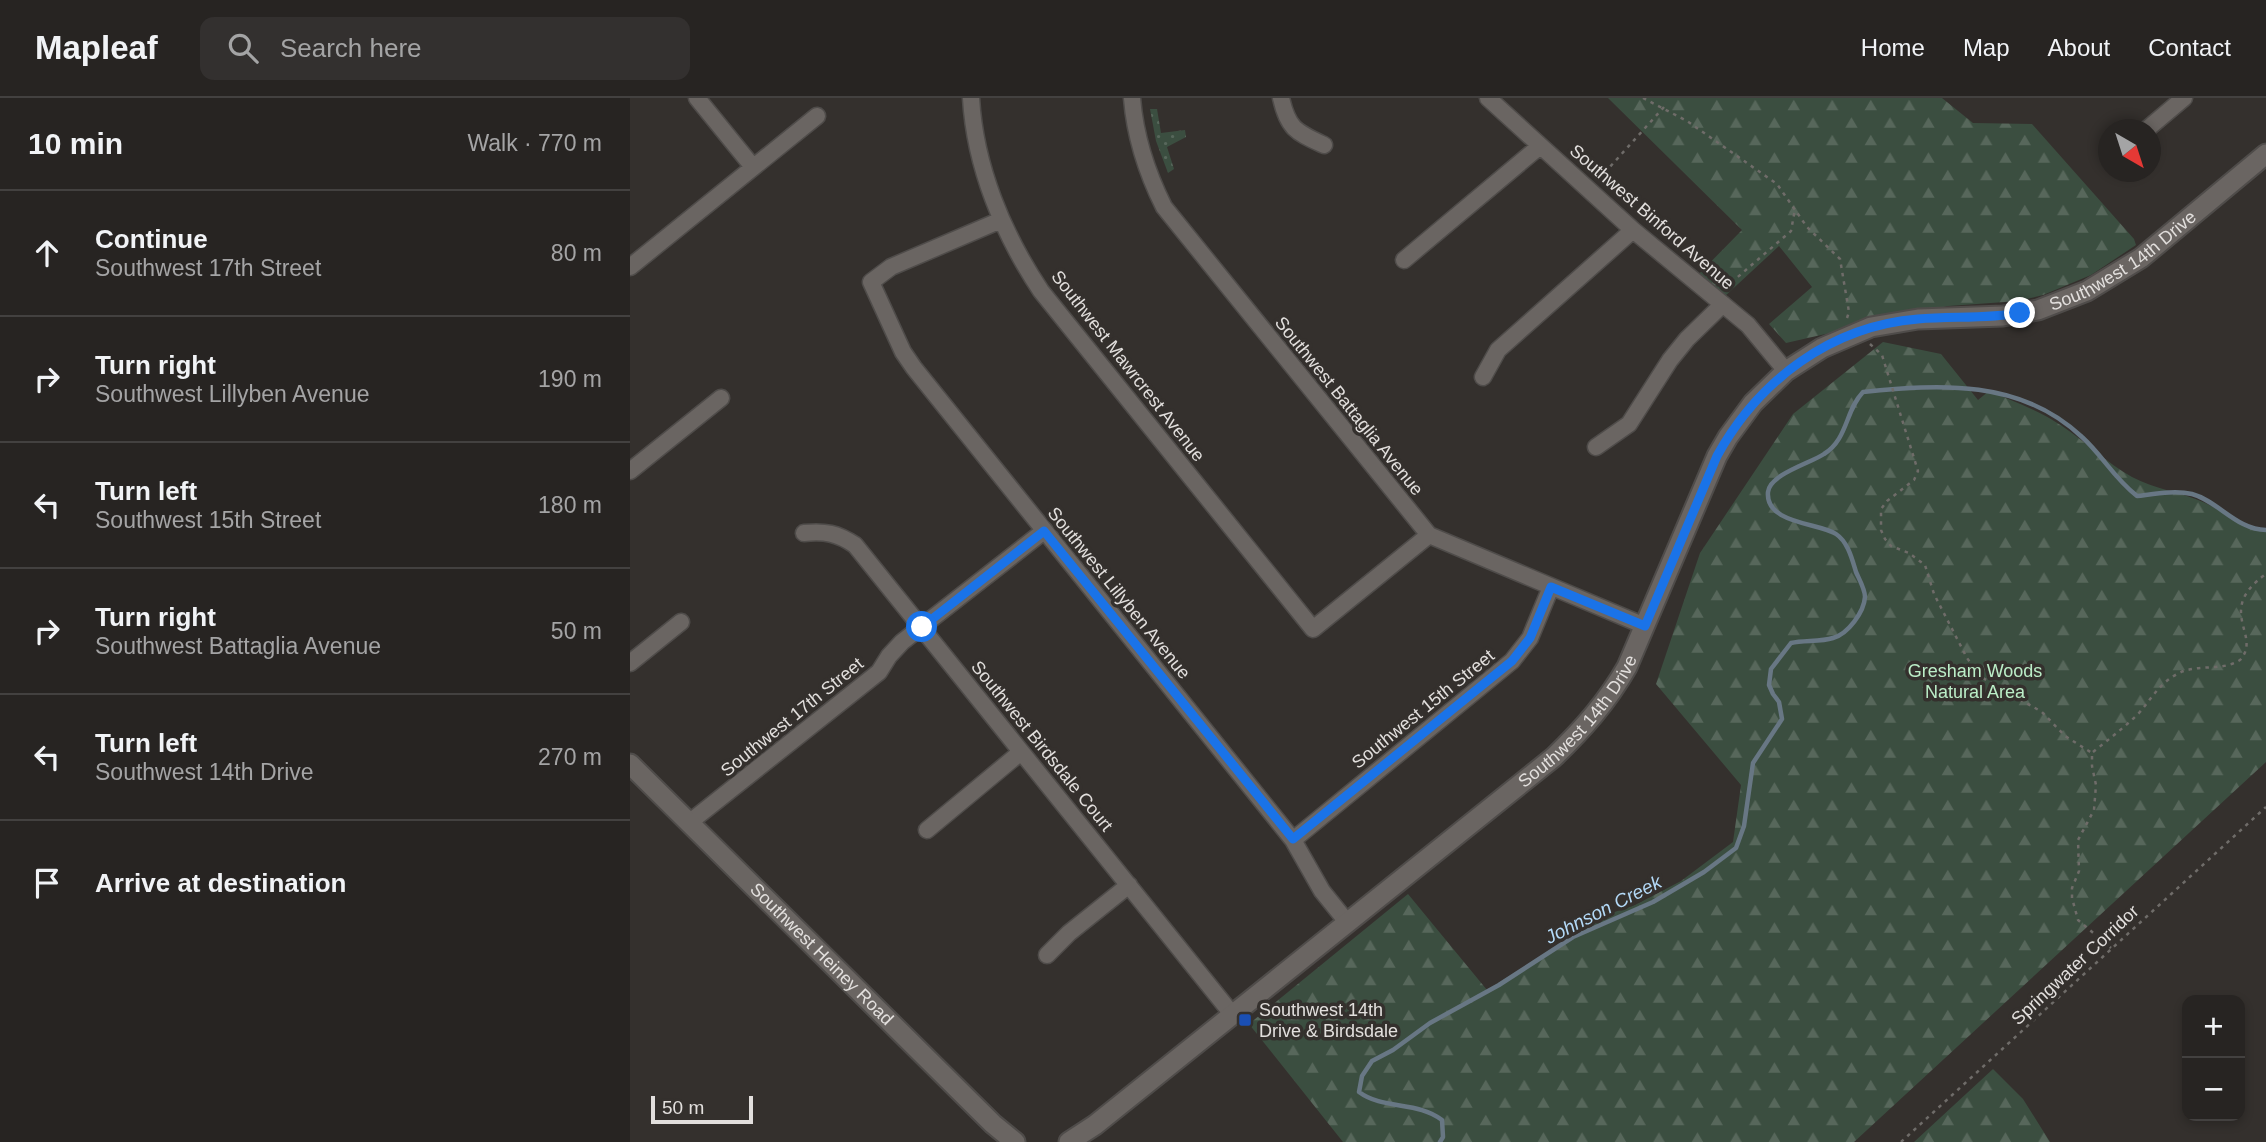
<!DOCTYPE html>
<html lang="en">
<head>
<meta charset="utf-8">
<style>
	:root { --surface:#272422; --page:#33302f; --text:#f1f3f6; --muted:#a4a4a5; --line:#434140 }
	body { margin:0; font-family:Helvetica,sans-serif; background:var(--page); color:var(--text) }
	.controls { position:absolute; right:21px; bottom:21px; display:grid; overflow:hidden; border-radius:14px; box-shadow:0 4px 10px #0003 }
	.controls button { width:63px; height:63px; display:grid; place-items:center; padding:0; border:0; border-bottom:2px solid var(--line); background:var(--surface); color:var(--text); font:35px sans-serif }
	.compass { position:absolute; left:1468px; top:21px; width:63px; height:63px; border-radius:50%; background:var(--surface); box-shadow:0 4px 10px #0003; rotate:141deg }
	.scale { position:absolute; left:21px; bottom:18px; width:102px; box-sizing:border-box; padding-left:7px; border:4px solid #e2dfdd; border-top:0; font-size:19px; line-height:24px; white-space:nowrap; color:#e2dfdd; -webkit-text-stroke:5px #34302d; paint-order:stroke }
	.stop { position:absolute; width:21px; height:21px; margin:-16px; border:5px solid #1a73e8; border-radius:50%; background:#fff }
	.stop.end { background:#1a73e8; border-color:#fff; box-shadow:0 2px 7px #0008 }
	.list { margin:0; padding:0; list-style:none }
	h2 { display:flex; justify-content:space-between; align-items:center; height:91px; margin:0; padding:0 28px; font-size:30px }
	h2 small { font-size:23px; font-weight:400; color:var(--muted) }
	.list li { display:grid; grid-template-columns:46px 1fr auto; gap:21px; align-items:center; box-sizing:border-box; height:126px; padding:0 28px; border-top:2px solid var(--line) }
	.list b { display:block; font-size:26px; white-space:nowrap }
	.list p { margin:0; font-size:23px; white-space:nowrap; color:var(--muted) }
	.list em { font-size:23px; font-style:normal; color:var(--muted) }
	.icon { flex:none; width:38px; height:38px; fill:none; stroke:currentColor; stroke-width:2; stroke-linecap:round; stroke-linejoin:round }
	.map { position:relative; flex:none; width:1636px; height:1044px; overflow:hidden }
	header { display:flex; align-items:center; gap:42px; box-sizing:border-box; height:98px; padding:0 35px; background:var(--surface); border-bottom:2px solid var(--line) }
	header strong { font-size:33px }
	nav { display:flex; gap:38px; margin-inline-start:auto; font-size:24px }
	.search { width:490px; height:63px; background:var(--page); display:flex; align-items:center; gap:18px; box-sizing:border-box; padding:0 24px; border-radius:14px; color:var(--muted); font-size:26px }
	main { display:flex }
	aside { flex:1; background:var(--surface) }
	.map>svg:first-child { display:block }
	.green { fill:url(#green-dots) }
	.forest { fill:url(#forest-firs) }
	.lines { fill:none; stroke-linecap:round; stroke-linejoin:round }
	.stream { stroke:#687784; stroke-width:4.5 }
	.minor-casing { stroke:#4f4c4a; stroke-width:19 }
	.tertiary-casing { stroke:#4f4c4a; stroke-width:23 }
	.path { stroke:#6f6c69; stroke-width:2.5; stroke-dasharray:3.5 5; stroke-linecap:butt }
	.minor { stroke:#6a6562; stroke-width:16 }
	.tertiary { stroke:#6a6562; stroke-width:19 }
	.route { stroke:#1a73e8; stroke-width:9 }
	.transit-dot { fill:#1a4fb4; stroke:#34302d; stroke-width:2.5 }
	.labels { text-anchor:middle; stroke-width:7; stroke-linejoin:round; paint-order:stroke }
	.street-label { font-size:18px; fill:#e2dfdd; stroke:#34302d }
	.park-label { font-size:18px; fill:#bbedc7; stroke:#34302d }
	.poi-label { font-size:18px; fill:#e2dfdd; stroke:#34302d; text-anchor:start }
	.water-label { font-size:19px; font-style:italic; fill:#b3d9f7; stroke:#34302d }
</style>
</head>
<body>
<header>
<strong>Mapleaf</strong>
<div class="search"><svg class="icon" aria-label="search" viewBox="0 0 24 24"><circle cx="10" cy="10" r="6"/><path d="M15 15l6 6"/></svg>Search here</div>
<nav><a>Home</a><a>Map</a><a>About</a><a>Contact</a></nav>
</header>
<main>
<aside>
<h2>10 min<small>Walk · 770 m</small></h2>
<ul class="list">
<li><svg class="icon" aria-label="ahead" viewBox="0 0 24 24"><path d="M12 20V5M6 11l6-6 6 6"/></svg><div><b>Continue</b><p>Southwest 17th Street</p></div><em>80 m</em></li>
<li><svg class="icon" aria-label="right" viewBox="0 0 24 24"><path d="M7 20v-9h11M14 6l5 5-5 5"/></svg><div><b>Turn right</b><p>Southwest Lillyben Avenue</p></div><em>190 m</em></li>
<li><svg class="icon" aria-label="left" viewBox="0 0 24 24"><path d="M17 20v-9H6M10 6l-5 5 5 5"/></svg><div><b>Turn left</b><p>Southwest 15th Street</p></div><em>180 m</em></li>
<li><svg class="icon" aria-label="right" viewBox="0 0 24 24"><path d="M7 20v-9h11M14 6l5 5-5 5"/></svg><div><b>Turn right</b><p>Southwest Battaglia Avenue</p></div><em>50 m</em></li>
<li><svg class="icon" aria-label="left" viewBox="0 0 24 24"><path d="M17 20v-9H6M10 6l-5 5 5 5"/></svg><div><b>Turn left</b><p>Southwest 14th Drive</p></div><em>270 m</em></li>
<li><svg class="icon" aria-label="arrive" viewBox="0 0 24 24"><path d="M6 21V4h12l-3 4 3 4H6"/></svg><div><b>Arrive at destination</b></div></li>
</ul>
</aside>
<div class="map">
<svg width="1636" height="1044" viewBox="0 0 1636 1044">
	<defs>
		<pattern id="green-dots" width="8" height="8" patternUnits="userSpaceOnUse" patternTransform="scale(1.75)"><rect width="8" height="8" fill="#3b4e40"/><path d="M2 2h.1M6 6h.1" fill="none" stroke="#57675b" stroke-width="1.8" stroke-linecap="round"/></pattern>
		<pattern id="forest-firs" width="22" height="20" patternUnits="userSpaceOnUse" patternTransform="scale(1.75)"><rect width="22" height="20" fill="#3b4e40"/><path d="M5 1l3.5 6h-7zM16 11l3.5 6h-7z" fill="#57675b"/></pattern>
	</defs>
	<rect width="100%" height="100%" fill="#34302d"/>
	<path class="green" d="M520,11H527L531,35L555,32L556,39L537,49L544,71L538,75L526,43Z"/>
	<path class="forest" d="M978,0H1312L1343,25L1402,26L1504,141L1506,147L1461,177L1413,197L1389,203L1318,208L1156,245L1139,226L1182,189L1149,148L1094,199L1063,182L1112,132Z
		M1253,244L1311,256L1348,302L1359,293C1383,303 1410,313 1432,328C1456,344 1477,365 1502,379C1524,391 1550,394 1573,404C1595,414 1612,429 1636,433V664L1224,1044H713L619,926L778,796L857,892L976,817L1005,807L1051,783L1103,744L1111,687L1026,586L1070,455L1163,316Z
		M1363,971L1393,1001L1420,1044H1284Z"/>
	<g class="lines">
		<path class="stream" d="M810,1044L813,1039L812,1022C788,1003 753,1012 729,994L732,978L742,963L763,952L800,925L869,887L943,839L1023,804L1074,774L1106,750L1114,728L1123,665L1152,621L1149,604L1143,596L1139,587L1141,571L1161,545C1174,542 1190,544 1203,540C1218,536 1234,514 1235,499C1235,491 1229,481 1226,474C1222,461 1218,444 1206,436C1190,425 1135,426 1138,394C1140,376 1181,365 1194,356C1218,341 1215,313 1233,294C1310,286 1391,281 1452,339C1473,358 1483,379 1507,398C1524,396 1545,392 1562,396C1588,403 1607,432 1636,432"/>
		<g class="minor-casing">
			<path id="minor" d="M67,0L123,69
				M341,0C345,69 373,136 411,193L683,531L799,437
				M502,0C505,38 517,75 534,109L799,437L1015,528
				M651,0C658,31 666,34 694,47
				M858,0L1003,132L1118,227L1156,273
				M1516,32L1554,0
				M371,122L261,169L241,184L273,254L284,270L663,742L692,793L717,824
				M774,162L910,48
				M0,169L187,18
				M853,279L868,252L1003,132
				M966,349L999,326L1040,262L1057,241L1093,206
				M0,373L91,300
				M174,435C195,433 207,435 225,447L602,916
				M0,565L51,524
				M60,724L249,574L259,558L272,544L414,433
				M297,732L391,654
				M663,742L882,563L900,540L921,489
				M417,857L439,835L499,787"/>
		</g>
		<g class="tertiary-casing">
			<g id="tertiary">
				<path id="s1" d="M0,666L363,1026L385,1044"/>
				<path id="s2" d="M439,1044L465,1027L924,659C953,631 977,604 997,569L1087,358L1098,339L1123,305L1156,273L1192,250L1241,229L1288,221L1373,218L1408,212L1457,193L1511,160L1636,56"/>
			</g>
		</g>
		<path class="path" d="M1013,0L1057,23L1147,86L1177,129L1210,161L1219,214L1217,220
			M969,81L1034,9
			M1095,190L1161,133L1165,111
			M1240,246L1252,257L1288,373L1284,382L1257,403L1251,411V432L1255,441L1261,448L1279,455L1295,467L1304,496L1337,560L1351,579L1412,614L1435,638L1462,655V668L1466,687L1464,712L1448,742L1449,773L1442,790V800L1448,822L1481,850
			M1463,654C1479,641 1495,629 1509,615C1522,600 1529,586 1547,576C1567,565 1592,574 1610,562C1633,537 1584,513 1636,476
			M1271,1044L1636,709"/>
		<use href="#minor" class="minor"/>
		<use href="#tertiary" class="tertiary"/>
	</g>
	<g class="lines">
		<path class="route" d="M292,529L414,433L663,741L882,563L900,540L921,489L1015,528L1087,358C1129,282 1201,228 1288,221C1322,218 1356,221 1390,215"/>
	</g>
	<rect class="transit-dot" x="608" y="915" width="14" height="14" rx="3.5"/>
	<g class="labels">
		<g class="street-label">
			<text transform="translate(1022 119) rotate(41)" y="6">Southwest Binford Avenue</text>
			<text dy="6" stroke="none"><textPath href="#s2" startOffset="1438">Southwest 14th Drive</textPath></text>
			<text transform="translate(498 268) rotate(52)" y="6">Southwest Mawrcrest Avenue</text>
			<text transform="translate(719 308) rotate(51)" y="6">Southwest Battaglia Avenue</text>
			<text transform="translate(489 495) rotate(51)" y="6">Southwest Lillyben Avenue</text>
			<text transform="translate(793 611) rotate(-39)" y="6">Southwest 15th Street</text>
			<text transform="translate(162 619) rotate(-39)" y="6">Southwest 17th Street</text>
			<text dy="6" stroke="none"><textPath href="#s2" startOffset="662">Southwest 14th Drive</textPath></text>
			<text transform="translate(412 648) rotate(51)" y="6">Southwest Birdsdale Court</text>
			<text dy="6" stroke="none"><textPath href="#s1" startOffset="270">Southwest Heiney Road</textPath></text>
			<text transform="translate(1445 867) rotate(-43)" y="6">Springwater Corridor</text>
		</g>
		<g class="park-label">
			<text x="1345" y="579">Gresham Woods<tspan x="1345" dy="21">Natural Area</tspan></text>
		</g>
		<g class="poi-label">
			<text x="629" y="918">Southwest 14th<tspan x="629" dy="21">Drive &amp; Birdsdale</tspan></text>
		</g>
		<g class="water-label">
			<text transform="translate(973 811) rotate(-27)" y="7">Johnson Creek</text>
		</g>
	</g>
</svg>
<div class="controls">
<button>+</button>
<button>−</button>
</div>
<svg class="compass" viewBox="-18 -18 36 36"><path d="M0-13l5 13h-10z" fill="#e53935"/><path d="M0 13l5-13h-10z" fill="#a4a4a5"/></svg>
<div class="scale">50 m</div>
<div class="stop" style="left:292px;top:529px"></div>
<div class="stop end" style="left:1390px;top:215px"></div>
</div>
</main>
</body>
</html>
